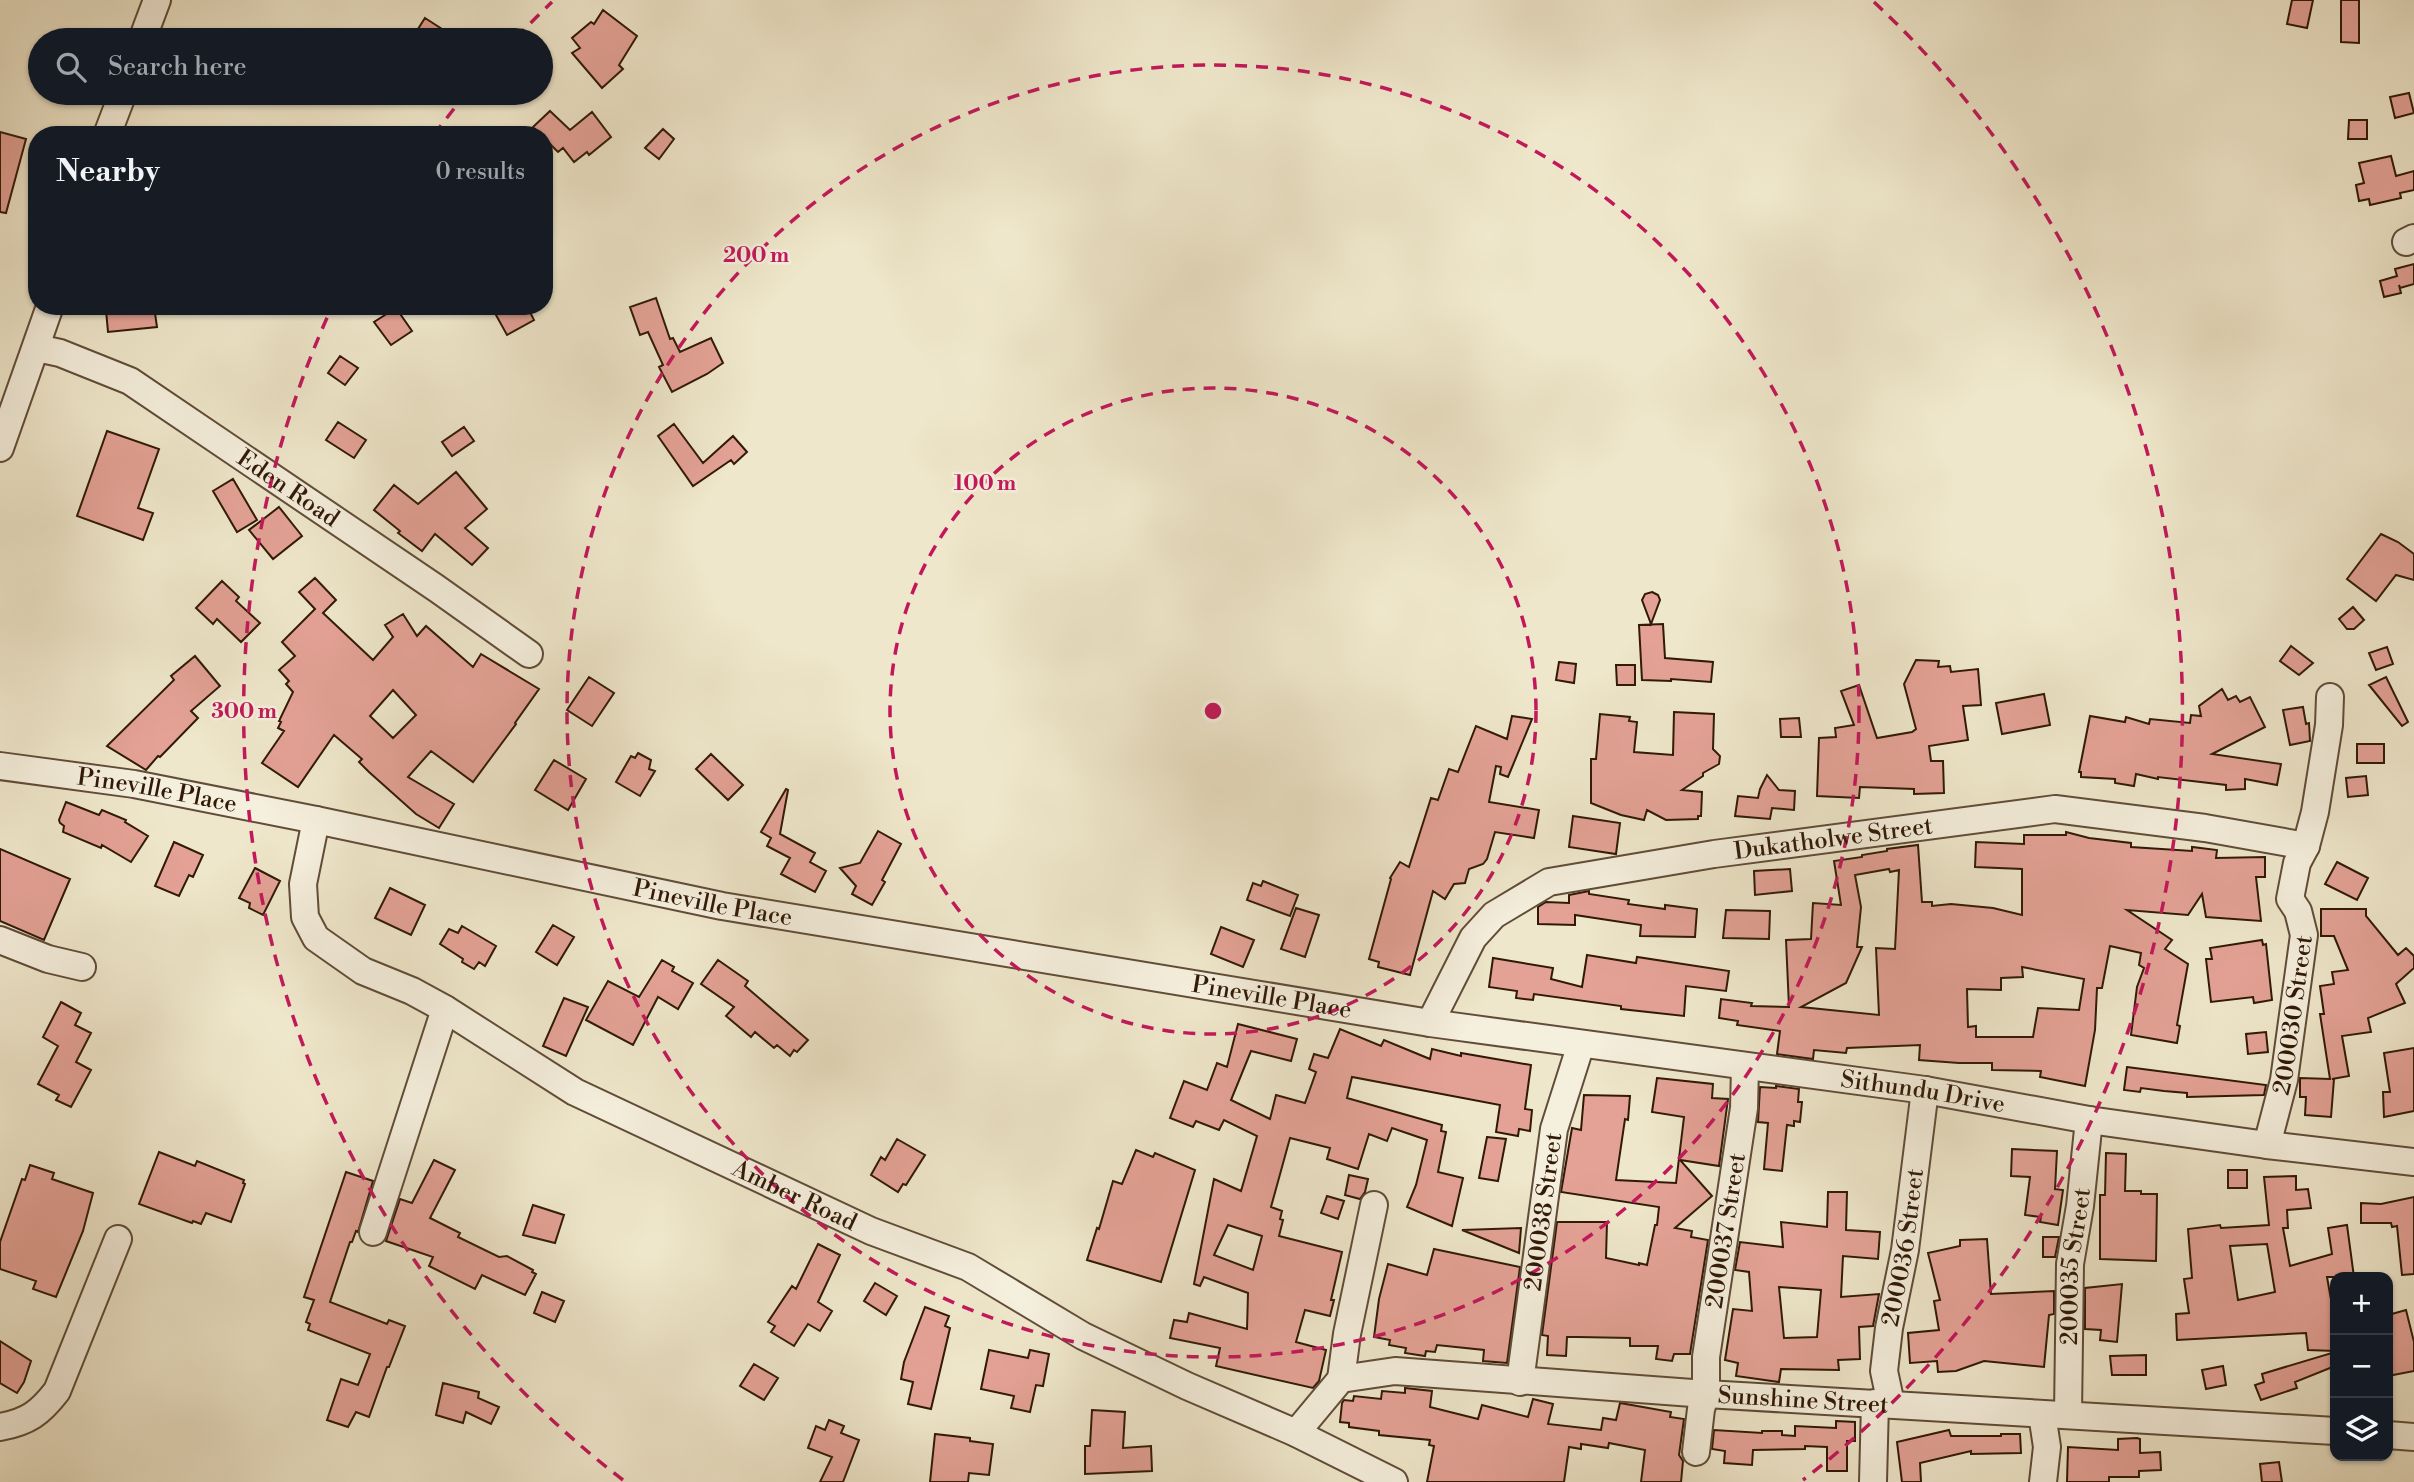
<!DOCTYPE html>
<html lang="en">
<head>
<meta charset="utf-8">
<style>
	:root { --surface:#171b24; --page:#242831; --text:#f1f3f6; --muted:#9ea1a6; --line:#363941 }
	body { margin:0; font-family:"Libre Bodoni",serif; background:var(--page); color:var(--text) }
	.controls { position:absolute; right:21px; bottom:21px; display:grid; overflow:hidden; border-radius:14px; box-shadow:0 2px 5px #0004 }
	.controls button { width:63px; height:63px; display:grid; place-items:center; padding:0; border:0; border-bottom:2px solid var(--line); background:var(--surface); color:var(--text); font:35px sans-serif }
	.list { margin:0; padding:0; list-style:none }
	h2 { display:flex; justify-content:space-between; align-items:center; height:91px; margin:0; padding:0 28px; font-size:30px }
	h2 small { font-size:23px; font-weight:400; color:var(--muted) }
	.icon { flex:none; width:38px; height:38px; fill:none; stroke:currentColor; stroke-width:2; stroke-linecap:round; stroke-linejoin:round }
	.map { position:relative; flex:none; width:2414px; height:1482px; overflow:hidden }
	.search { position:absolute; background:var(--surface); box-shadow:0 2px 5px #0004; left:28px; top:28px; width:525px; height:77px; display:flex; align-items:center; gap:18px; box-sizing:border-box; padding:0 24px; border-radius:38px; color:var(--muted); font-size:26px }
	.panel { position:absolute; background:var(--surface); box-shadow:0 2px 5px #0004; left:28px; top:126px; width:525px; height:189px; border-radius:28px }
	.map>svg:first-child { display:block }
	.building { fill:#e4a296; stroke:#301907; stroke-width:2; fill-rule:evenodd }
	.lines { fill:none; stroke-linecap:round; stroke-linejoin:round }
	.minor-casing { stroke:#604c38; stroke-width:30 }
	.minor { stroke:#f5efdd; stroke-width:26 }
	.ring { fill:none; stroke:#c2185b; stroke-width:3.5; stroke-dasharray:12 9 }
	.labels { text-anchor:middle; stroke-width:5; stroke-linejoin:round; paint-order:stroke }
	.street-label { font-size:24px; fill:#301907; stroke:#f5efdd }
	.centre { fill:#c2185b; stroke:#f5efdd; stroke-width:3.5 }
	.ring-label { font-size:21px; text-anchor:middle; font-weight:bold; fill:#c2185b; stroke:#f5efdd; stroke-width:5; stroke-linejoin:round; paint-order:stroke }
</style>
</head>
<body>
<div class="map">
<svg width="2414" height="1482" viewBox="0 0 2414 1482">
	<rect width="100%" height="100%" fill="#efe7cb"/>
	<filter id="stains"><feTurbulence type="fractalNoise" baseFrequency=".00286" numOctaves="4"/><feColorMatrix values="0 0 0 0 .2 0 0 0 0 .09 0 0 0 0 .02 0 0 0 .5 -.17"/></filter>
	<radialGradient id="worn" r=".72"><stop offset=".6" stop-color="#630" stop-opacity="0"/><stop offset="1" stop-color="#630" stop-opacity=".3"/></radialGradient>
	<path class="building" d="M2292,0H2313L2307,28L2287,24Z
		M2341,0H2359V43L2341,42Z
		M603,10L637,36L619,65L623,69L602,88L572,53L580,48L572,38L591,22L594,24Z
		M425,18L459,40H411Z
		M2409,93L2414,113L2395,118L2390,97Z
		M550,111L570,130L592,112L611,137L589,155L587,152L574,162L563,148L558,152L544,138V135H541L533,127Z
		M2349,120H2367V139H2348Z
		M663,129L674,139L659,159L645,148Z
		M0,132L26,139L6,213L0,212Z
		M2391,156L2396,176L2414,171V190L2400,193L2401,198L2370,205L2369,199L2359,201L2356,185L2364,183L2359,163Z
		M2414,264V284L2400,288L2399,285L2401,293L2384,297L2380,281L2397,276L2395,269Z
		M656,298L670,339L673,338L680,352L711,338L723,363L707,374L672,392L659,367L663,365L648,332L640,335L630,307Z
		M114,306H154L157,327L108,332L106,310L114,309Z
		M491,306H527L534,320L507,335Z
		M396,308L412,331L391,345L374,322Z
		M340,356L358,368L345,385L328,373Z
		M338,422L366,440L354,458L326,440Z
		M674,424L703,463L733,436L747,452L734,464L731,460L693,486L658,436Z
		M464,427L474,441L452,456L442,442Z
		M107,431L159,449L138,508L153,513L143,540L77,516Z
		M456,472L487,509L465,528L488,548L472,565L435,534L422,551L398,533L400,531L374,510L394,485L418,504Z
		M233,479L257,520L237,532L213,491Z
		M279,507L302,536L273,559L249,530Z
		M2381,534L2398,542L2414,554V580L2396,575L2376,601L2347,579Z
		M315,578L336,600L323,613L373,660L393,637L385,625L403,614L417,636L426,626L473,667L481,654L539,689L515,723L516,724L473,782L431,751L408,777L454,804L439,828L416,814L369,772L359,762L362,759L334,735L298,787L262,763L284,731L278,728L281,722L279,721L293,692L286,684L289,681L279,670L295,656L282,642L315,609L299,592ZM393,690L416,715L393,738L370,716Z
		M222,581L239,597L236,601L260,623L241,642L217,619L213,624L196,608Z
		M1652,592L1658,595L1660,600L1651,624L1642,600L1645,594Z
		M2353,607L2364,620L2354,629H2347L2339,619Z
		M1663,624L1665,658L1713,662L1711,682L1671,679V681L1642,680L1639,625Z
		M2291,646L2313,663L2299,675L2280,661Z
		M2387,647L2393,664L2376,670L2369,653Z
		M195,656L220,686L191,711L198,718L160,757L158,756L146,770L107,746L174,680L171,676Z
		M1916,660L1939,661L1938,667L1950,666L1951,672L1978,669L1981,705L1963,706L1968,740L1929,746L1931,761H1943L1944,793L1914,794V789L1860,787L1859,798L1817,796L1819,738L1836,737L1835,728L1854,725L1841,691L1859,685L1877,738L1912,732L1916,729L1904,684Z
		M1559,662L1576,664L1574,683L1556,680Z
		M1616,665H1635V685H1617Z
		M589,677L614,693L592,726L567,710Z
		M2386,677L2408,722L2402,726L2369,685Z
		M2222,689L2228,700L2236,696L2240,702L2250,697L2265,727L2212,754L2281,764L2277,785L2245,779V789L2226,790V785L2158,777V779L2136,774L2134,786L2115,783V779L2081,777V772H2079L2090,716L2125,722L2126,717L2149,724L2150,719L2190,723L2191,715L2201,716L2199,706Z
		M2044,694L2050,725L2002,734L1996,703Z
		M2303,707L2306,724L2309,723L2310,741L2290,745L2283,710Z
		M1674,712L1714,714L1713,749L1720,756L1719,764L1703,773V776L1682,790L1702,792L1701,816H1698V819L1666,820L1647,810L1644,820L1621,815L1591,803V759H1596L1600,714L1630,717L1629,721L1637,722L1634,752L1673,755Z
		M1512,716L1532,719L1508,777L1500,774L1501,767L1496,766L1489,802L1539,810L1534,838L1495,832L1487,859L1483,864L1469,869L1465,883L1454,884L1445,899L1433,891L1410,975L1378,967L1379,962L1369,959L1391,879L1390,878L1400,862L1409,867L1431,798L1438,800L1449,769L1458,772L1476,726L1507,739Z
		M1799,718L1801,737H1781L1780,719Z
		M2357,744H2384V763H2357Z
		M638,753L651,760L649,769L655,771L640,796L616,782L631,756L635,758Z
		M711,754L743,785L728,800L696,769Z
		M554,760L586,779L568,810L535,790Z
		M1767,775L1779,790L1795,791L1794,810L1772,808L1770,819L1735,816L1738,796L1758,798L1760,789Z
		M2366,776L2368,795L2348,797L2346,778Z
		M786,789L788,790L780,834L815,853L810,862L826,871L815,892L781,874L790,858L767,846L771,838L761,832Z
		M66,802L99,815L102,810L126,820L125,822L148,836L131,862L102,845L101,848L63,832L64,826L60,823L59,820Z
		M1573,816L1620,823L1616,854L1569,847Z
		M878,831L901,844L882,880L885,882L872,905L852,894L856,886L840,868L860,863Z
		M2066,832L2089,838L2131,843V847L2192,851V847L2217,850L2216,858L2265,857V877H2256L2261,921L2206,917L2202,894L2188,915L2127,910L2172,940L2165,949L2188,964L2177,1025L2180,1026L2177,1043L2131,1035L2137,987L2144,968L2139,965L2141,953L2110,946L2102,988H2097L2095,1030L2085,1086L2040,1077L2041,1071L1992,1070V1063H1959L1919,1060L1920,1045L1847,1048L1846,1053L1814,1050L1813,1059L1777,1054L1780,1031L1737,1025L1738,1021L1719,1018L1721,999L1752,1003L1751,1006L1789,1007L1786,940L1811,939L1813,903L1841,905L1834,861L1862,857V855L1887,851V849L1918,845L1922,902H1932V906L1951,904L1993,908L2022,915V869L1975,867L1976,842L2024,844V835H2066ZM1889,869L1890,872L1899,870L1895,949L1876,948L1879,1015L1801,1007L1846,983L1862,947H1857L1861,907L1855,875ZM2022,967L2084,979L2079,1010L2038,1008L2033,1037H1976V1026L1968,1027L1967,989L2001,990V978L2023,977Z
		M174,842L203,855L193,877L189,875L179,896L155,886Z
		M0,849L70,879L44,940L0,921Z
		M2337,862L2368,878L2357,900L2325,884Z
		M255,868L280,881L263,915L249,908L250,903L239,898Z
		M1790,869L1792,891L1755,895L1754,871Z
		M1263,881L1298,895L1290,916L1247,900L1253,883L1261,886Z
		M390,888L425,905L411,935L375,918Z
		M1589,891V894L1629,900L1628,904L1665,909V905L1697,909L1695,937L1640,936L1641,925L1575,915V925L1538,924V907L1546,902L1569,903V895Z
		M1296,908L1319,915L1305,957L1281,949Z
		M2321,909H2366V916L2398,955L2406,948L2414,956V968L2396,984L2405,1003L2368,1018L2371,1032L2342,1036L2349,1076L2332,1079H2334L2331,1117L2305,1115L2306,1097H2300V1078L2330,1079L2320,1014H2324L2320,986L2334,984L2332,972L2348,970L2334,936H2321Z
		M1726,910L1770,911L1769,939L1723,938Z
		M553,925L574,937L557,965L536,952Z
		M462,926L496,946L485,966L479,962L474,969L462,962L463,959L440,944L449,929L458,933Z
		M1221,927L1254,940L1243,967L1211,954Z
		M2262,940L2263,945L2266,944L2272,1000L2254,1003L2253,997L2211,1002L2206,959H2212L2210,948Z
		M1587,955L1636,963L1637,957L1729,971L1726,991L1686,986L1684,1016L1621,1009V1006L1534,994L1533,1000L1516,998L1517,991L1489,987L1493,958L1553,968L1551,979L1582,987Z
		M662,960L674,967L672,971L693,983L678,1009L658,997L633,1045L586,1020L608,981L639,997Z
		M718,960L748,981L745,986L808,1040L797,1052L794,1050L790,1056L777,1045L774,1048L755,1032L751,1037L726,1016L734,1007L701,984Z
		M564,998L588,1007L566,1056L543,1046Z
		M61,1002L81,1013L75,1025L91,1033L76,1062L91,1070L71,1107L56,1100L59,1095L38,1084L58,1046L43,1037Z
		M1238,1024L1297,1039L1291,1061L1251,1051L1231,1100L1270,1119L1276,1095L1305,1103L1316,1072L1309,1069L1314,1054L1328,1058L1340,1029L1381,1046L1384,1040L1430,1059L1432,1049L1461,1056V1053L1531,1065L1525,1109L1532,1110L1530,1131L1519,1129L1518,1136L1496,1132L1500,1105L1352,1077L1347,1098L1442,1125L1441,1131L1446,1132L1438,1172L1463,1178L1452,1226L1407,1207L1416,1185L1427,1140L1392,1128L1387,1141L1369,1134L1358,1169L1327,1159L1330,1148L1290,1138L1271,1207L1282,1211L1280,1219L1283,1220L1279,1236L1342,1252L1331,1300H1334L1330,1316L1305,1310L1296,1342L1326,1350L1319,1381L1313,1388L1216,1366L1220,1348L1170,1338L1174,1320L1187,1322L1189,1313L1247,1329L1248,1293L1204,1277L1200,1286L1194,1284L1214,1179L1241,1191L1257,1136L1224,1120L1219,1130L1196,1121L1193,1127L1170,1118L1184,1081L1207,1090L1217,1063L1227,1067ZM1228,1225L1262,1236L1253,1270L1214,1255Z
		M2266,1032L2268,1052L2248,1054L2246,1034Z
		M2414,1048V1111L2384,1117L2383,1092H2390L2384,1053Z
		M2127,1067L2266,1085L2264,1095L2187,1097V1093L2164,1091L2141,1088L2140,1092L2124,1090Z
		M1657,1078L1713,1084L1712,1098L1728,1099L1719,1166L1680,1160L1712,1196L1675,1228L1692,1231L1691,1237L1708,1240L1690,1354H1674L1672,1361L1656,1359L1658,1346H1630V1338L1578,1337H1567L1566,1356L1547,1355L1548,1336L1542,1335L1557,1222H1607L1606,1258L1639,1265V1263L1647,1265L1655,1225H1657L1659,1207L1561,1192L1572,1128L1581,1130L1584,1095L1630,1096L1628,1120L1625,1119L1616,1180L1676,1183L1684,1117L1652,1112Z
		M1776,1086L1799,1089L1798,1102H1802L1800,1122L1794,1121V1126L1787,1125L1782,1171L1764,1169L1768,1123L1758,1122L1760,1087L1776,1088Z
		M1487,1137L1506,1139L1498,1181L1479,1178Z
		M897,1139L925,1155L906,1185L903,1184L898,1192L871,1175L881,1157L885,1160Z
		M2012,1149L2057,1151L2055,1189L2063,1190L2058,1225L2040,1222L2041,1217L2025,1215L2030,1177L2011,1176Z
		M1136,1150L1153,1157L1155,1153L1195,1170L1161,1282L1087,1260L1097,1228L1099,1229L1113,1181L1122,1184Z
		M159,1152L195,1166L197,1161L244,1180L243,1183L245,1184L231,1222L206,1213L201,1224L193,1221L192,1223L139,1204Z
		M2106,1153L2126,1154L2125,1191H2141V1194H2157L2156,1261L2100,1259V1195H2105Z
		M434,1160L455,1170L430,1218L460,1233L458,1237L499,1257L507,1256L533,1270L532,1272L536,1274L525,1295L482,1275L475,1289L429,1266L433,1257L386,1241L400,1199L412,1203Z
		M30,1165L54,1173L52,1179L93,1193L83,1231L56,1297L33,1289L36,1281L0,1269V1242L22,1179L25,1180Z
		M2228,1170H2247V1188H2228Z
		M346,1172L373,1181L358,1232L356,1231L352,1242H350L330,1302L387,1324L389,1320L405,1326L389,1367H387L369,1417L356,1412L348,1427L327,1420L341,1379L358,1385L370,1354L308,1330L310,1324L306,1322L314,1300L304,1297Z
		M1349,1175L1368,1179L1365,1192L1360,1199L1345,1195Z
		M2296,1176V1190L2308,1189L2311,1208L2287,1210L2288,1228H2283L2290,1266L2332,1254L2328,1228L2347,1225L2354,1277H2327L2335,1322V1351L2308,1350L2306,1333L2177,1340L2176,1314L2189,1313L2184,1279L2192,1278L2188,1229L2220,1225L2221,1228L2269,1225L2264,1177ZM2267,1244L2275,1292L2238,1300L2230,1246Z
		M1828,1192H1847L1846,1230L1880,1232L1878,1259L1843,1256L1841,1297L1879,1294L1873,1326L1859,1327L1860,1359L1838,1360L1839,1370L1781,1369L1779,1382L1736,1376L1738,1363L1725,1360L1733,1309L1752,1311L1749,1272L1735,1270L1740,1242L1783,1247L1781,1222L1827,1227ZM1779,1287L1821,1290L1817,1337L1784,1338Z
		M1327,1196L1344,1201L1338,1219L1321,1213Z
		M2414,1197V1274L2402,1275L2397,1226L2392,1227L2391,1223H2361V1203L2381,1204Z
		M533,1205L564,1215L555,1243L523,1235Z
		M1521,1228L1519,1253L1462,1230Z
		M2043,1237H2059L2055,1257H2043Z
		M1987,1239L1991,1294L2054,1291V1314L2049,1315L2044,1367L1984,1361L1956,1371L1938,1372L1937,1361L1910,1363L1908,1333L1939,1330L1934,1301L1940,1300L1928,1253L1960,1246V1240Z
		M818,1244L840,1255L818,1302L832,1311L820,1331L808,1324L794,1346L771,1332L775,1326L768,1322L792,1286L796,1289Z
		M1434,1249L1520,1267L1507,1363L1483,1361L1484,1350L1437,1345L1435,1352L1426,1351L1425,1356L1405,1353L1406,1348L1389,1345L1390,1340L1374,1337L1379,1299L1388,1264L1427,1275Z
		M875,1283L897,1296L886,1315L864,1301Z
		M2122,1284L2117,1342L2100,1340L2101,1330L2085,1329V1288Z
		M542,1292L564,1301L555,1322L534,1313Z
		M925,1307L949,1316L945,1326L950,1328L931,1409L908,1404L913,1382L901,1379L904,1362Z
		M2406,1310L2414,1342V1371L2388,1376V1315Z
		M0,1341L31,1361L24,1382L17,1393L0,1383Z
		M989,1350L1028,1358L1030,1350L1049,1354L1043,1386L1036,1385L1030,1412L1011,1408L1014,1396L981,1389Z
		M2335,1352V1366L2295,1382L2297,1388L2261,1400L2255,1385L2264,1382L2262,1374Z
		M2146,1355V1375H2112L2110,1356Z
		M754,1364L778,1378L764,1400L740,1386Z
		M2223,1366L2226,1385L2206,1389L2202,1370Z
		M443,1383L479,1392L478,1398L499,1407L491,1424L466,1412L463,1423L436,1415Z
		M1405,1388L1432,1391L1430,1407L1478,1419L1482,1405L1528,1417L1533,1399L1553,1404L1548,1424L1601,1430L1603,1418L1616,1420L1620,1403L1671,1412L1670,1417L1684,1419L1679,1455L1683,1461L1681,1482H1641L1645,1450L1609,1443L1608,1448L1581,1444V1449L1569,1447L1564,1482H1427L1434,1446L1429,1445L1430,1440L1379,1435V1431L1349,1427V1423L1340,1422L1342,1403L1344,1400L1353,1401L1354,1396L1381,1399L1382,1391L1405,1393Z
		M1092,1410L1125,1412L1123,1448L1151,1446L1152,1471L1085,1474V1446H1090Z
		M829,1420L844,1426L841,1433L859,1440L843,1482H820L832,1457L808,1448L816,1426L825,1430Z
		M1836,1421L1855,1422V1441H1847V1471H1827V1447L1805,1446V1449L1753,1450L1752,1465L1724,1463L1725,1451L1712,1449L1714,1430L1762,1433V1431H1782V1435L1795,1436V1426L1836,1428Z
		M1949,1430L1951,1436H2001V1434H2020L2021,1453L1971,1454V1451L1920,1463L1921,1482H1902L1897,1442Z
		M935,1434L970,1438V1441L993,1444L989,1475L969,1473L968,1482H930Z
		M2137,1438L2140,1439V1453L2160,1452L2161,1470L2139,1471V1477H2109V1482H2067L2068,1447L2118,1450V1439Z
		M2279,1462L2282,1482H2262L2260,1464Z"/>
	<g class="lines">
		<g class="minor-casing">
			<g id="minor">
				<path d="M142,40L157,0"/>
				<path d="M107,135L123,93"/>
				<path d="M2406,242L2414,238"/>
				<path id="s1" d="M37,348L60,353L130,381L436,588L529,654"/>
				<path d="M0,448L50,306"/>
				<path id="s2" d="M0,766L134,784L316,820L722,906L1430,1023L1925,1090L2089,1120L2267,1145L2414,1162"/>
				<path id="s3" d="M316,820L303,884L305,917L316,938L363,971L412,991L445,1009L575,1092L871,1231L968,1267L1083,1336L1187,1386L1296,1433L1394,1482"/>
				<path d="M0,940L48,959L82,967"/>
				<path id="s4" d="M1430,1023L1473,938L1494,915L1549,882L1714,854L2055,809L2205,828L2306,846"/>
				<path id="s5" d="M2267,1145L2284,1080L2304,935L2298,911L2290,899L2297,863L2306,846L2315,812L2329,725L2330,697"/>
				<path d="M373,1232L445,1009"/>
				<path d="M1341,1379L1347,1334L1374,1205"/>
				<path id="s6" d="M1520,1382L1554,1129L1581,1044"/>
				<path id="s7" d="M1891,1404L1884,1371L1889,1328L1905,1250L1925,1090"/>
				<path d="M2042,1414L2047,1447L2043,1482"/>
				<path id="s8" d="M2068,1415L2070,1264L2080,1206L2089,1120"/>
				<path d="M0,1427C28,1422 40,1413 57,1391L118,1239"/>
				<path id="s9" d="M1296,1433L1341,1379L1395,1371L1706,1394L2335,1431"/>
				<path d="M2388,1435L2414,1437"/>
				<path id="s10" d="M1696,1452L1701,1409L1706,1394V1357L1744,1108L1745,1067"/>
				<path d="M1873,1482L1875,1403"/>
			</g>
		</g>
		<use href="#minor" class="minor"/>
	</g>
	<g class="ring">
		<circle cx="1213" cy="711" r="323"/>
		<circle cx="1213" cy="711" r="646"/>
		<path d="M623 1480A969 969 0 0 1 331 309M434 135A969 969 0 0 1 465 95M516 38A969 969 0 0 1 552 2M1874 2A969 969 0 0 1 1803 1480"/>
	</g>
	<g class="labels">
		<g class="street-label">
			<text dy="8" stroke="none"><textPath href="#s1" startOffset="290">Eden Road</textPath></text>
			<text dy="8" stroke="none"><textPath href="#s2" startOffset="159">Pineville Place</textPath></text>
			<text dy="8" stroke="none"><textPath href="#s4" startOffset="478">Dukatholwe Street</textPath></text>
			<text dy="8" stroke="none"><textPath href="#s2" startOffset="726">Pineville Place</textPath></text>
			<text dy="8" stroke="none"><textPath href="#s2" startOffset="1293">Pineville Place</textPath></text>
			<text dy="8" stroke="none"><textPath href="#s5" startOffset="133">200030 Street</textPath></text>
			<text dy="8" stroke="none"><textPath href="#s2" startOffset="1951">Sithundu Drive</textPath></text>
			<text dy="8" stroke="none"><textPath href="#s3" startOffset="667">Amber Road</textPath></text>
			<text dy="8" stroke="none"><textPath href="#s6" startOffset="172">200038 Street</textPath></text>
			<text dy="8" stroke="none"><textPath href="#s10" startOffset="224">200037 Street</textPath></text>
			<text dy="8" stroke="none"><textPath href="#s7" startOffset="159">200036 Street</textPath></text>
			<text dy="8" stroke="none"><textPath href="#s8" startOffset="149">200035 Street</textPath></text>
			<text dy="8" stroke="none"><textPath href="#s9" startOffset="534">Sunshine Street</textPath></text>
		</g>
	</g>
	<circle cx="1213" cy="711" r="10" class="centre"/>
	<g class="ring-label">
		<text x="756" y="262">200 m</text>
		<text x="985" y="490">100 m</text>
		<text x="244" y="718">300 m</text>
	</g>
	<rect width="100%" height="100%" filter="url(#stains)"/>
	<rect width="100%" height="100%" fill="url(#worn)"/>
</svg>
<div class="controls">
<button>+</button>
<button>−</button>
<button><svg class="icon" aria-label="layers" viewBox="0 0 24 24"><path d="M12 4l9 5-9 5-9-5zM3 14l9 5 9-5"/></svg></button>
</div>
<div class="search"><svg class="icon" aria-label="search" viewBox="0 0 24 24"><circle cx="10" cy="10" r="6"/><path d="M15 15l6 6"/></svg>Search here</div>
<section class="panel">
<h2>Nearby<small>0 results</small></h2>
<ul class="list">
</ul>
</section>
</div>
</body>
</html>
